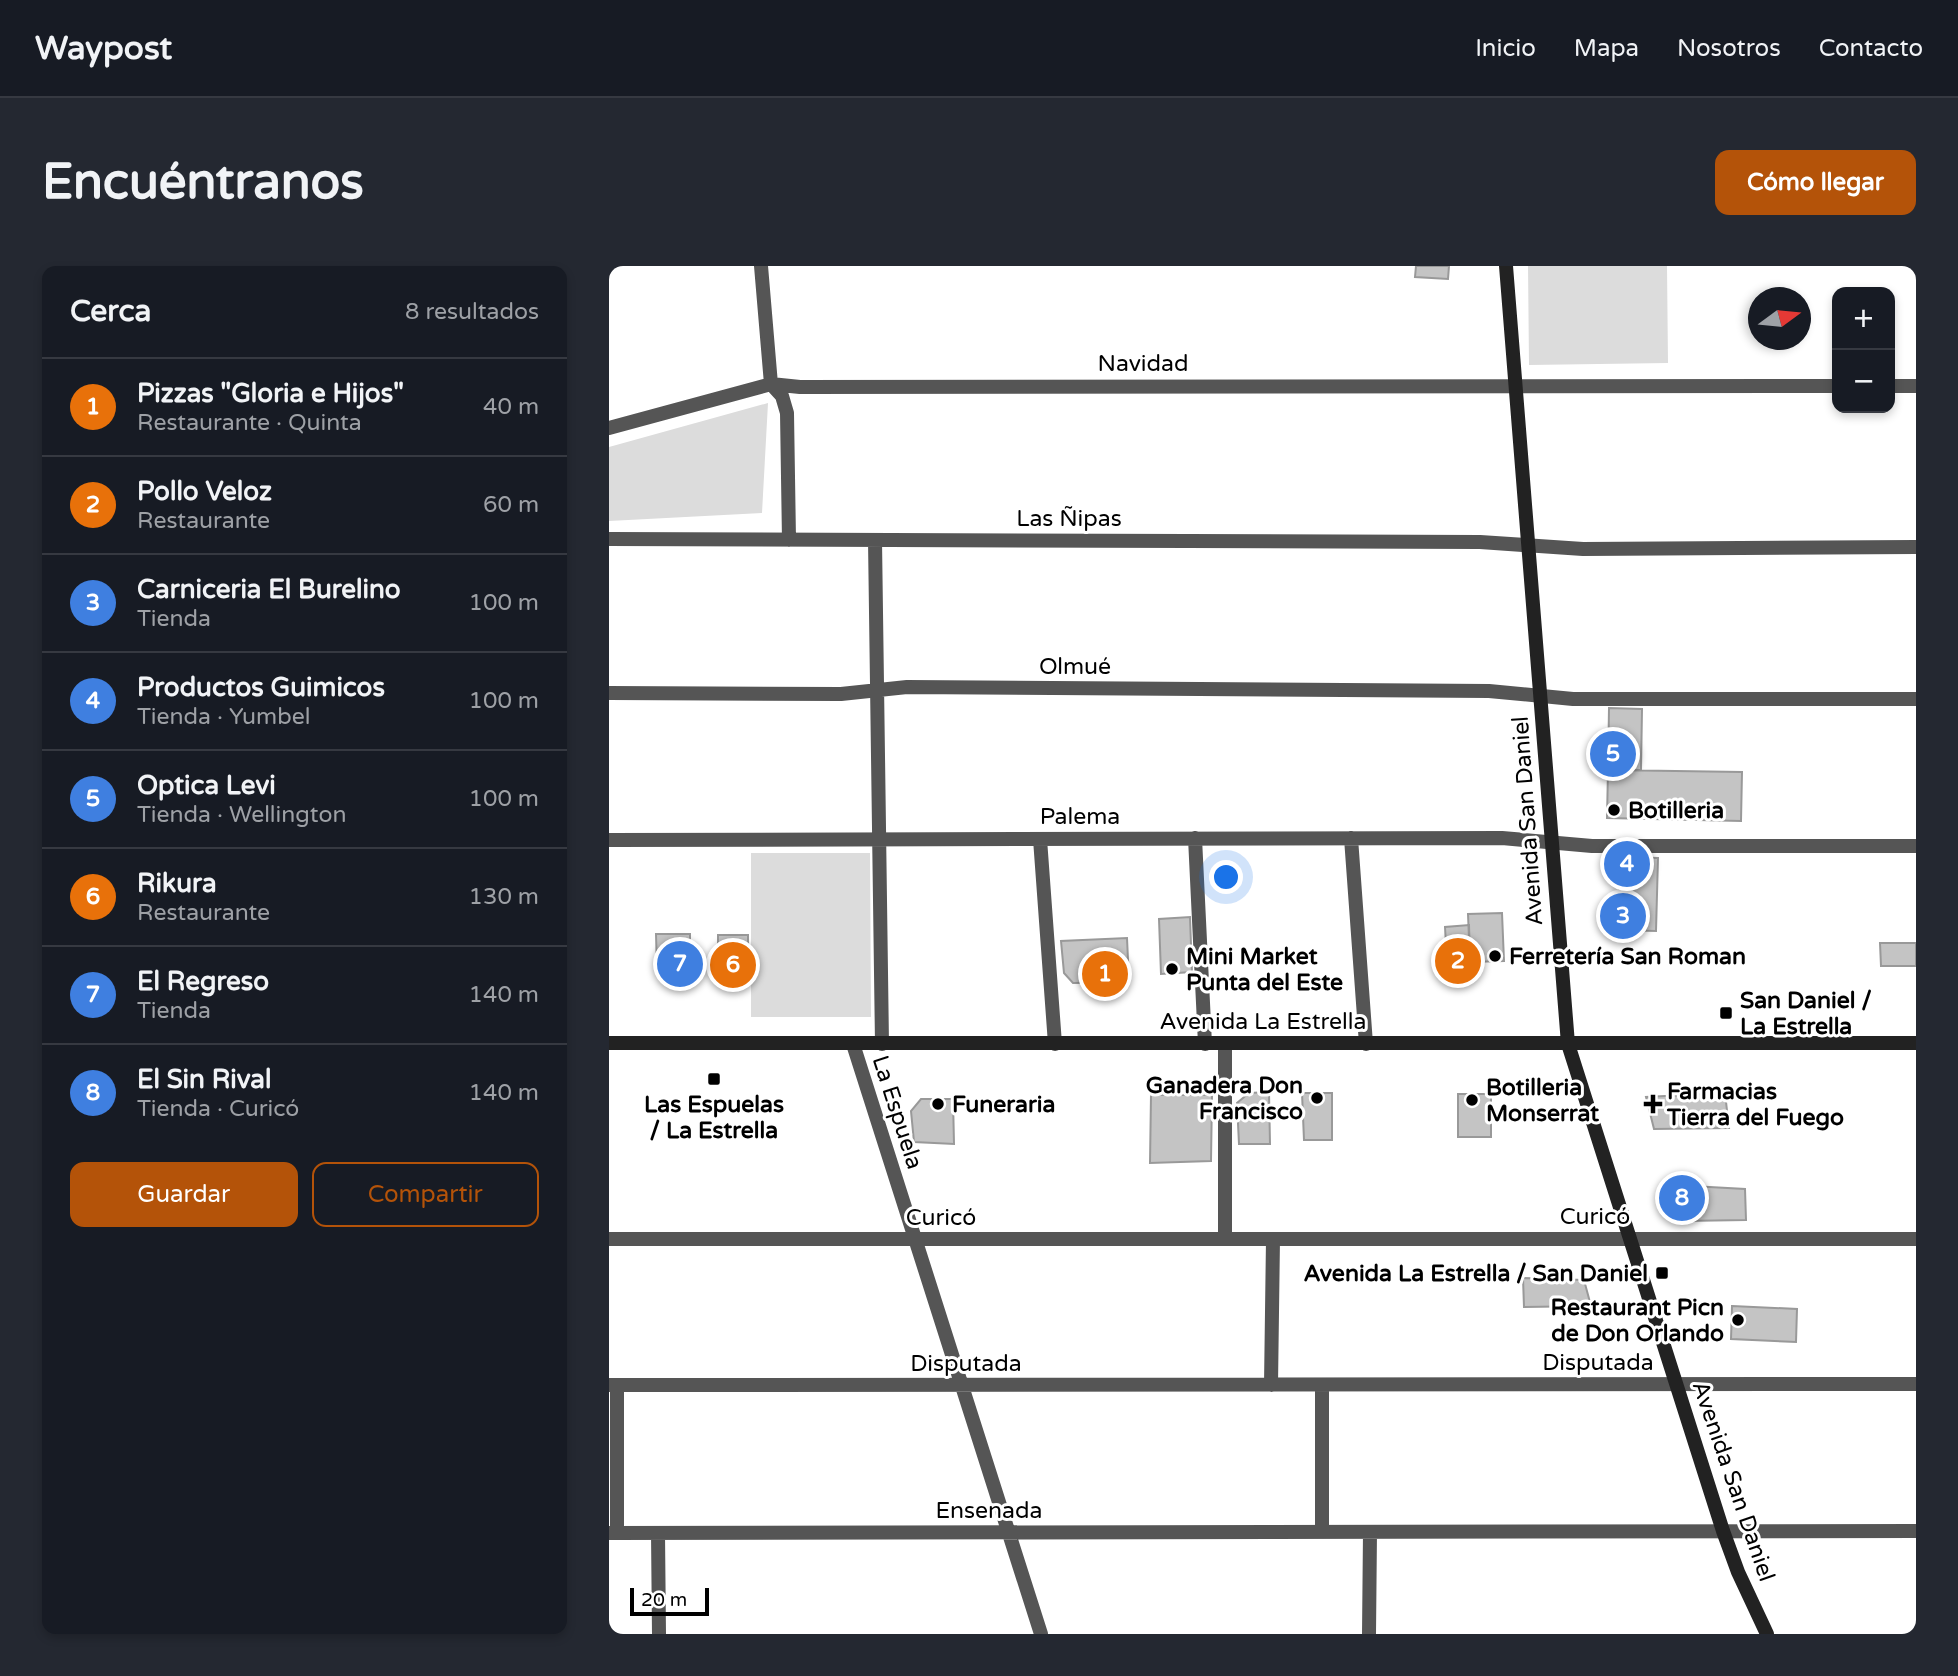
<!DOCTYPE html>
<html lang="es">
<head>
<meta charset="utf-8">
<style>
	:root { --surface:#171b24; --page:#242831; --text:#f1f3f6; --muted:#9ea1a6; --line:#363941; --accent:#b45309 }
	body { margin:0; font-family:"Varela Round",sans-serif; background:var(--page); color:var(--text) }
	.controls { position:absolute; right:21px; top:21px; display:grid; overflow:hidden; border-radius:14px; box-shadow:0 4px 10px #0003 }
	.controls button { width:63px; height:63px; display:grid; place-items:center; padding:0; border:0; border-bottom:2px solid var(--line); background:var(--surface); color:var(--text); font:35px sans-serif }
	.compass { position:absolute; left:1139px; top:21px; width:63px; height:63px; border-radius:50%; background:var(--surface); box-shadow:0 4px 10px #0003; rotate:75deg }
	.scale { position:absolute; left:21px; bottom:18px; width:79px; box-sizing:border-box; padding-left:7px; border:4px solid #000; border-top:0; font-size:19px; line-height:24px; white-space:nowrap; color:#000; -webkit-text-stroke:5px #fff; paint-order:stroke }
	.you { position:absolute; left:618px; top:612px; width:24px; height:24px; margin:-18px; border:5px solid #fff; border-radius:50%; background:#1a73e8; box-shadow:0 0 0 10px #1a73e833 }
	.badge { display:grid; place-items:center; width:46px; height:46px; border-radius:50%; background:var(--accent); color:#fff; font-size:23px; font-weight:700 }
	.pin { position:absolute; translate:-50% -50%; border:4px solid #fff; box-shadow:0 2px 7px #0006 }
	.list { margin:0; padding:0; list-style:none }
	h2 { display:flex; justify-content:space-between; align-items:center; height:91px; margin:0; padding:0 28px; font-size:30px }
	h2 small { font-size:23px; font-weight:400; color:var(--muted) }
	.list li { display:grid; grid-template-columns:46px 1fr auto; gap:21px; align-items:center; box-sizing:border-box; height:98px; padding:0 28px; border-top:2px solid var(--line) }
	.list b { display:block; font-size:26px; white-space:nowrap }
	.list p { margin:0; font-size:23px; white-space:nowrap; color:var(--muted) }
	.list em { font-size:23px; font-style:normal; color:var(--muted) }
	.actions { display:flex; gap:14px; padding:21px 28px }
	.actions a { flex:1; padding:16px 0; border:2px solid var(--accent); border-radius:14px; text-align:center; font-size:24px; color:var(--accent) }
	.actions .main { background:var(--accent); color:#fff }
	.map { position:relative; flex:none; width:1307px; height:1368px; overflow:hidden; border-radius:14px }
	header { display:flex; align-items:center; gap:42px; box-sizing:border-box; height:98px; padding:0 35px; background:var(--surface); border-bottom:2px solid var(--line) }
	header strong { font-size:33px }
	nav { display:flex; gap:38px; margin-inline-start:auto; font-size:24px }
	.intro { display:flex; align-items:center; justify-content:space-between; box-sizing:border-box; height:168px; padding:0 42px }
	h1 { margin:0; font-size:49px }
	.button { padding:18px 32px; border-radius:14px; background:var(--accent); color:#fff; font-size:24px; font-weight:700 }
	main { display:flex; gap:42px; padding:0 42px }
	aside { flex:1; background:var(--surface); border-radius:14px; box-shadow:0 4px 10px #0003 }
	.map>svg:first-child { display:block }
	.green { fill:#dcdcdc }
	.building { fill:#c4c4c4; stroke:#999; stroke-width:2 }
	.lines { fill:none; stroke-linecap:round; stroke-linejoin:round }
	.street { stroke:#555; stroke-width:14 }
	.secondary { stroke:#222; stroke-width:14 }
	.poi-dot { fill:#000; stroke:#fff; stroke-width:2.5 }
	.labels { text-anchor:middle; stroke-width:6; stroke-linejoin:round; paint-order:stroke }
	.street-label { font-size:23px; fill:#000; stroke:#fff }
	.poi-label { font-size:23px; font-weight:bold; fill:#000; stroke:#fff; text-anchor:start }
</style>
</head>
<body>
<header>
<strong>Waypost</strong>
<nav><a>Inicio</a><a>Mapa</a><a>Nosotros</a><a>Contacto</a></nav>
</header>
<div class="intro"><h1>Encuéntranos</h1><a class="button">Cómo llegar</a></div>
<main>
<aside>
<h2>Cerca<small>8 resultados</small></h2>
<ul class="list">
<li><span class="badge" style="background:#e8710a">1</span><div><b>Pizzas &quot;Gloria e Hijos&quot;</b><p>Restaurante · Quinta</p></div><em>40 m</em></li>
<li><span class="badge" style="background:#e8710a">2</span><div><b>Pollo Veloz</b><p>Restaurante</p></div><em>60 m</em></li>
<li><span class="badge" style="background:#3f7fe0">3</span><div><b>Carniceria El Burelino</b><p>Tienda</p></div><em>100 m</em></li>
<li><span class="badge" style="background:#3f7fe0">4</span><div><b>Productos Guimicos</b><p>Tienda · Yumbel</p></div><em>100 m</em></li>
<li><span class="badge" style="background:#3f7fe0">5</span><div><b>Optica Levi</b><p>Tienda · Wellington</p></div><em>100 m</em></li>
<li><span class="badge" style="background:#e8710a">6</span><div><b>Rikura</b><p>Restaurante</p></div><em>130 m</em></li>
<li><span class="badge" style="background:#3f7fe0">7</span><div><b>El Regreso</b><p>Tienda</p></div><em>140 m</em></li>
<li><span class="badge" style="background:#3f7fe0">8</span><div><b>El Sin Rival</b><p>Tienda · Curicó</p></div><em>140 m</em></li>
</ul>
<div class="actions"><a class="main">Guardar</a><a>Compartir</a></div>
</aside>
<div class="map">
<svg width="1307" height="1368" viewBox="0 0 1307 1368">
	<rect width="100%" height="100%" fill="#fff"/>
	<path class="green" d="M919,0H1058L1059,97L920,99Z
		M159,137L153,247L0,255V181Z
		M142,587H261L262,751H142Z"/>
	<path class="building" d="M807,0H840L839,13L806,11Z
		M1000,442L1033,443L1032,504H999Z
		M999,504L1133,506L1132,555L998,552Z
		M1011,591L1049,592L1047,665L1009,664Z
		M893,647L895,695L861,696L859,648Z
		M581,651L583,706L552,708L550,653Z
		M860,659L861,696L838,698L836,661Z
		M47,668H81V704H48Z
		M109,669H139V704L109,703Z
		M518,672L520,716L464,717L455,707L452,675Z
		M1271,677H1307V700H1272Z
		M660,826L661,878H630L628,837L640,827Z
		M693,827H723V874H695Z
		M1116,827L1120,862L1045,863L1037,831Z
		M849,828H882V871H849Z
		M542,829H603L602,895L541,897Z
		M312,833H344L345,878L305,876L302,845Z
		M1064,919L1136,923L1137,954L1074,955Z
		M914,1012L975,1014L982,1040L915,1041Z
		M1123,1040L1188,1043L1187,1076L1122,1073Z"/>
	<g class="lines">
		<path class="street" d="M152,0L162,118L173,130L178,147L180,274
			M1281,120H1307
			M0,162L162,118L191,121L1228,120
			M0,273L871,276L974,283L1307,281
			M266,274L273,778
			M0,427L232,428L298,421L880,425L964,433H1307
			M586,572L596,778
			M742,572L757,778
			M431,573L446,778
			M0,574L893,572L983,580H1307
			M244,778L432,1368
			M616,778V973
			M0,973H1307
			M0,1119L1307,1118
			M8,1119V1267
			M662,1119L664,973
			M713,1266V1119
			M0,1267L1307,1265
			M49,1267L50,1368
			M760,1368L761,1266"/>
		<path class="secondary" d="M897,0L959,778L1114,1265L1129,1306L1158,1368
			M0,777H1307"/>
	</g>
	<g class="poi-dot">
		<circle cx="1005" cy="544" r="7"/>
		<circle cx="886" cy="690" r="7"/>
		<circle cx="563" cy="703" r="7"/>
		<rect x="1110" y="740" width="14" height="14" rx="3.5"/>
		<rect x="98" y="806" width="14" height="14" rx="3.5"/>
		<circle cx="708" cy="832" r="7"/>
		<circle cx="863" cy="834" r="7"/>
		<circle cx="329" cy="838" r="7"/>
		<path d="M1040.5 827.5h7v7h7v7h-7v7h-7v-7h-7v-7h7z"/>
		<rect x="1046" y="1000" width="14" height="14" rx="3.5"/>
		<circle cx="1129" cy="1054" r="7"/>
	</g>
	<g class="labels">
		<g class="street-label">
			<text x="534" y="105">Navidad</text>
			<text x="460" y="260">Las Ñipas</text>
			<text x="466" y="408">Olmué</text>
			<text x="471" y="558">Palema</text>
			<text transform="translate(918 555) rotate(-94)" y="8">Avenida San Daniel</text>
			<text x="654" y="763">Avenida La Estrella</text>
			<text transform="translate(289 846) rotate(72)" y="8">La Espuela</text>
			<text x="986" y="958">Curicó</text>
			<text x="332" y="959">Curicó</text>
			<text x="989" y="1104">Disputada</text>
			<text x="357" y="1105">Disputada</text>
			<text transform="translate(1125 1215) rotate(71)" y="8">Avenida San Daniel</text>
			<text x="380" y="1252">Ensenada</text>
		</g>
		<g class="poi-label">
			<text x="1019" y="552">Botilleria</text>
			<text x="577" y="698">Mini Market<tspan x="577" dy="26">Punta del Este</tspan></text>
			<text x="900" y="698">Ferretería San Roman</text>
			<text x="1131" y="742">San Daniel /<tspan x="1131" dy="26">La Estrella</tspan></text>
			<text x="694" y="827" text-anchor="end">Ganadera Don<tspan x="694" dy="26">Francisco</tspan></text>
			<text x="877" y="829">Botilleria<tspan x="877" dy="26">Monserrat</tspan></text>
			<text x="1058" y="833">Farmacias<tspan x="1058" dy="26">Tierra del Fuego</tspan></text>
			<text x="105" y="846" text-anchor="middle">Las Espuelas<tspan x="105" dy="26">/ La Estrella</tspan></text>
			<text x="343" y="846">Funeraria</text>
			<text x="1039" y="1015" text-anchor="end">Avenida La Estrella / San Daniel</text>
			<text x="1115" y="1049" text-anchor="end">Restaurant Picn<tspan x="1115" dy="26">de Don Orlando</tspan></text>
		</g>
	</g>
</svg>
<div class="controls">
<button>+</button>
<button>−</button>
</div>
<svg class="compass" viewBox="-18 -18 36 36"><path d="M0-13l5 13h-10z" fill="#e53935"/><path d="M0 13l5-13h-10z" fill="#9ea1a6"/></svg>
<div class="scale">20 m</div>
<div class="you"></div>
<div class="pin badge" style="left:496px;top:708px;background:#e8710a">1</div>
<div class="pin badge" style="left:849px;top:695px;background:#e8710a">2</div>
<div class="pin badge" style="left:1014px;top:650px;background:#3f7fe0">3</div>
<div class="pin badge" style="left:1018px;top:598px;background:#3f7fe0">4</div>
<div class="pin badge" style="left:1004px;top:488px;background:#3f7fe0">5</div>
<div class="pin badge" style="left:124px;top:699px;background:#e8710a">6</div>
<div class="pin badge" style="left:71px;top:698px;background:#3f7fe0">7</div>
<div class="pin badge" style="left:1073px;top:932px;background:#3f7fe0">8</div>
</div>
</main>
</body>
</html>
